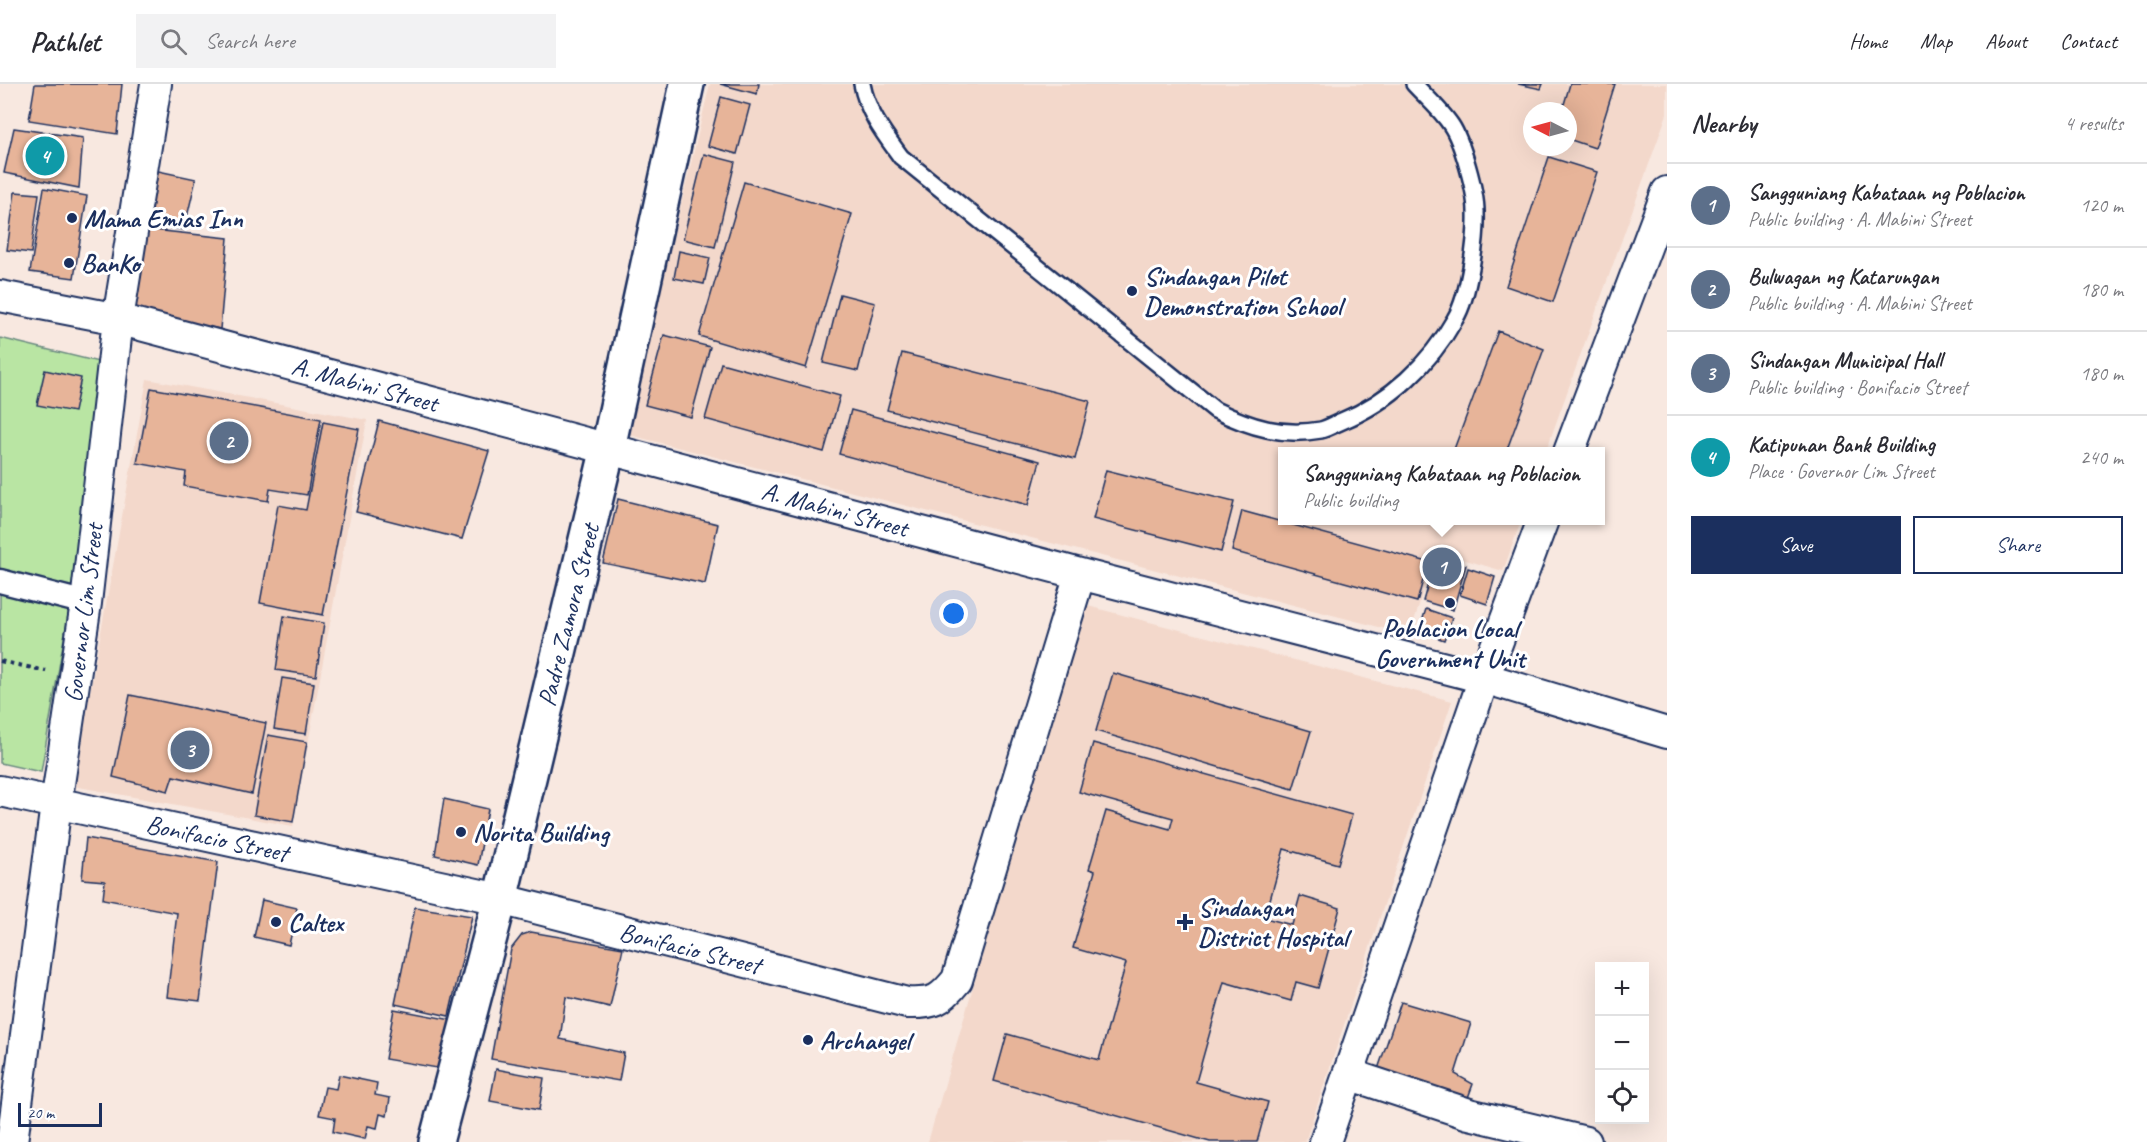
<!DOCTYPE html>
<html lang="en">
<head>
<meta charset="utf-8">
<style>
	:root { --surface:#fff; --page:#f2f2f3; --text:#2b2b33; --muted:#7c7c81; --line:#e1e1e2; --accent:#1b2f5e }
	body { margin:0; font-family:Caveat,sans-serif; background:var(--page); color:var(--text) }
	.controls { position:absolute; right:18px; bottom:18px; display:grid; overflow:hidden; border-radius:0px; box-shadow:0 6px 24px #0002 }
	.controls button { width:54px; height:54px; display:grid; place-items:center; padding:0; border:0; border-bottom:2px solid var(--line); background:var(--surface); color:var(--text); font:30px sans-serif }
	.compass { position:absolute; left:1523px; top:18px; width:54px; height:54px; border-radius:50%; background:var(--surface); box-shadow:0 6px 24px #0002; rotate:276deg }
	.scale { position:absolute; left:18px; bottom:15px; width:84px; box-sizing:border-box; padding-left:6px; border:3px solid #1b2f5e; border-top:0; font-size:16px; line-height:21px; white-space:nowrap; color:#1b2f5e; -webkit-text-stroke:4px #fff; paint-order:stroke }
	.you { position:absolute; left:954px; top:530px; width:21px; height:21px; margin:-15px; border:4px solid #fff; border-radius:50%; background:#1a73e8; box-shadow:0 0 0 9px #1a73e833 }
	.badge { display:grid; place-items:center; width:39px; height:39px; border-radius:50%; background:var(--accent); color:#fff; font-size:20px; font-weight:700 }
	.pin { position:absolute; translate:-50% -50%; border:3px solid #fff; box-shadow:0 2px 6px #0006 }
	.popup { position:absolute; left:1278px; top:363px; width:327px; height:78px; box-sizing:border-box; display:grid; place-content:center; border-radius:0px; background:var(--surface); filter:drop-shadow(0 2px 4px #0005); font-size:20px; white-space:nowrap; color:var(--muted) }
	.popup b { font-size:22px; color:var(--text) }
	.popup::after { content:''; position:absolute; left:50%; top:100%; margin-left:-12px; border:12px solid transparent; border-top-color:var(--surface) }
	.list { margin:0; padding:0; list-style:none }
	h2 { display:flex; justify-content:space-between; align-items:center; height:78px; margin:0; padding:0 24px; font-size:26px }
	h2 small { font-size:20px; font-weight:400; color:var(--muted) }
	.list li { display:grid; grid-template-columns:39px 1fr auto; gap:18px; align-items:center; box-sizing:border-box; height:84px; padding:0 24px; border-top:2px solid var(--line) }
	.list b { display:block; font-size:22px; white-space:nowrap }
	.list p { margin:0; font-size:20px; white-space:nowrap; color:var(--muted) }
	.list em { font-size:20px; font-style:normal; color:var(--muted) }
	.actions { display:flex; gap:12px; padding:18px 24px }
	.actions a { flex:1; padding:14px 0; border:2px solid var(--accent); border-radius:0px; text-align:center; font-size:21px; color:var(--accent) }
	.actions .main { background:var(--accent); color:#fff }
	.icon { flex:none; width:33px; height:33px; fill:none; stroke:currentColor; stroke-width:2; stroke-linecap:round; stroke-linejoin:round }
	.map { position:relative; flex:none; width:1667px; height:1058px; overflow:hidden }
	header { display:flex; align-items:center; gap:36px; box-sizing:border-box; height:84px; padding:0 30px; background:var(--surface); border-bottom:2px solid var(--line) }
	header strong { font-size:28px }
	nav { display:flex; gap:33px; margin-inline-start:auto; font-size:21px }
	.search { width:420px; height:54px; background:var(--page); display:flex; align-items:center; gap:15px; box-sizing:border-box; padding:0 21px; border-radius:0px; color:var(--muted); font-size:22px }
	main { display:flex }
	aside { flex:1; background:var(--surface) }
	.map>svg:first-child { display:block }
	.built { fill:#f3d8cb; fill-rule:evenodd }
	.green { fill:#b9e5a3; stroke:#6a8a80; stroke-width:1.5 }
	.building { fill:#e7b499; stroke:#1b2f5e; stroke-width:1.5 }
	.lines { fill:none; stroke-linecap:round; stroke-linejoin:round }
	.service-casing { stroke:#1b2f5e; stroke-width:20 }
	.pedestrian-casing { stroke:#1b2f5e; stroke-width:27 }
	.minor-casing { stroke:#1b2f5e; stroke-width:34 }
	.tertiary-casing { stroke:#1b2f5e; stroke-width:38 }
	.path { stroke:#1b2f5e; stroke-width:4; stroke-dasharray:4.5 4.5; stroke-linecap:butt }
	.service { stroke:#fff; stroke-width:15 }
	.pedestrian { stroke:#fff; stroke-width:22 }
	.minor { stroke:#fff; stroke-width:30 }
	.tertiary { stroke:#fff; stroke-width:33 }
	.poi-dot { fill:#1b2f5e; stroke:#fff; stroke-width:2 }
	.labels { text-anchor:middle; stroke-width:6; stroke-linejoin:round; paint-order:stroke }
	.poi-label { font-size:26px; font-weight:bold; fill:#1b2f5e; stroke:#fff; text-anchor:start }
	.street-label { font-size:26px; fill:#1b2f5e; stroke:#fff }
</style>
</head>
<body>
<header>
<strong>Pathlet</strong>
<div class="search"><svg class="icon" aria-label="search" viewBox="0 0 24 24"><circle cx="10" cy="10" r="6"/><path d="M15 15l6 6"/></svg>Search here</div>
<nav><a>Home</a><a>Map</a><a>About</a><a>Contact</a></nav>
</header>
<main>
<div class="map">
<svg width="1667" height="1058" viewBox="0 0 1667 1058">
	<rect width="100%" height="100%" fill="#f8e8e0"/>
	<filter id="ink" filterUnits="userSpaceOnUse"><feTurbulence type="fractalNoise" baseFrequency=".0167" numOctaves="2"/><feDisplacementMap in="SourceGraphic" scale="12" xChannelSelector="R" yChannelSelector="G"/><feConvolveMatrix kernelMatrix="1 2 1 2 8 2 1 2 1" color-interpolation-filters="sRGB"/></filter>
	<g filter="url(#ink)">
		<path class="built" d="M710,0H1667V30L1546,367L1283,368V436L1521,437L1503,487L1435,467L1410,551L626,350ZM1532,27H1568V63H1532Z
			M147,295L367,336L293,742L73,702Z
			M1084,521L1452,617L1305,1058H928Z"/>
		<path class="green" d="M0,254L111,281L41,688L0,679Z"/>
		<path class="building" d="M35,0H122L117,50L29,36Z
			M720,0H759L757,10Z
			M1518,0H1543L1541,5Z
			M1570,0H1615L1595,64L1568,55V27H1562Z
			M721,13L750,21L737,70L708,62Z
			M14,44L83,54L79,104L4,89Z
			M704,70L735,78L715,163L683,155Z
			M1549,73L1597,88L1553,218L1506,202Z
			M149,85L196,95L184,146L138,139Z
			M744,98L852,130L806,284L699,252Z
			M44,104L87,112L74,194L30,188Z
			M15,108L39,110L31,169L7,166Z
			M144,145L228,154L220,245L133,228Z
			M679,167L710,174L704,200L674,194Z
			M840,210L875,219L858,287L823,279Z
			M1498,247L1544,265L1506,368H1453Z
			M664,251L710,263L691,333L645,321Z
			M902,269L1090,317L1075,375L887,326Z
			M721,279L840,312L824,368L705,335Z
			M45,286L81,294L74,328L37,321Z
			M151,304L321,335L307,411L270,405L268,417L184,402L186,388L137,379Z
			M851,326L1040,377L1028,421L839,370Z
			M379,337L489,367L462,455L356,428Z
			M323,338L359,345L323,531L260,519L278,421L306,426Z
			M1106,386L1234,418L1221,468L1093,435Z
			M618,415L718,440L705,500L603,479Z
			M1242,427L1428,478L1417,518L1232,467Z
			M1436,472L1466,481L1453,526L1423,517Z
			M1468,484L1495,493L1487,520L1460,511Z
			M1426,525L1452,534L1444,556L1419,547Z
			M284,532L324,539L316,592L276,586Z
			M1113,589L1311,647L1293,705L1096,647Z
			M282,594L314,599L306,650L274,645Z
			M130,611L266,639L252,710L173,692L168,707L113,693Z
			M268,651L307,658L293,738L254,731Z
			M1093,659L1352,731L1338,780L1284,765L1265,834L1292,841L1300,812L1340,824L1318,904L1296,898L1291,917L1224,898L1196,998L1268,1018L1257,1058H1210L994,997L1007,950L1099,976L1126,879L1073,864L1095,787L1089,785L1106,727L1170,745L1173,734L1079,708Z
			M444,715L488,725L478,781L435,771Z
			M86,754L218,778L200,917L167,913L177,829L103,815L105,797L82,795Z
			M262,816L297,824L289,861L254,853Z
			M415,823L472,832L449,932L395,920Z
			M531,848L623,864L610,923L566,913L560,955L624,969L619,997L491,975L511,865L522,851Z
			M1401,918L1471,939L1455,990L1473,1000L1466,1019L1376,991Z
			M394,925L452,936L443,985L385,975Z
			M496,985L544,994L539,1026L490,1017Z
			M339,991L377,999L375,1011L390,1014L387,1032L380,1030L377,1044L368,1042L365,1055L333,1048L335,1034L319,1031L325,1003L336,1005Z"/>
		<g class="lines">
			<g class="service-casing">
				<path id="service" d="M862,0C867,28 885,51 901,73L1215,326C1250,343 1282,353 1321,346C1328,344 1335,340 1342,337C1389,318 1430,280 1455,235C1469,212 1477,155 1476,128C1476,107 1462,57 1451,41C1441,26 1426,13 1414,0"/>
			</g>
			<g class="pedestrian-casing">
				<path id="pedestrian" d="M0,497L86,519"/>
			</g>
			<g class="minor-casing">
				<path id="minor" d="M0,212L118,235L1080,490L1484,594L1667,649
					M1569,368L1667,108
					M0,707L500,815L907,919C934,920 940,917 957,896L1080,490
					M1348,990L1469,1030L1586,1058
					M12,1058L56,720L86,519L118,235L156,0
					M1325,1058L1484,594L1543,436"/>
			</g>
			<g class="tertiary-casing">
				<path id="tertiary" d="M436,1058L500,815L608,364L687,0"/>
			</g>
			<path class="path" d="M0,577L46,587"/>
			<use href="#service" class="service"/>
			<use href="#pedestrian" class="pedestrian"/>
			<use href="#minor" class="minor"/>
			<use href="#tertiary" class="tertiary"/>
		</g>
	</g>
	<g class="poi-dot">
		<circle cx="72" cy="134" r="6"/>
		<circle cx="69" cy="179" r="6"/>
		<circle cx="1132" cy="207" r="6"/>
		<circle cx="1450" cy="519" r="6"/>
		<circle cx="461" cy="748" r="6"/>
		<circle cx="276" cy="838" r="6"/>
		<path d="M1182 829h6v6h6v6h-6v6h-6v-6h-6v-6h6z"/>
		<circle cx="808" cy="956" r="6"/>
	</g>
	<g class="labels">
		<g class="poi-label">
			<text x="84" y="143">Mama Emias Inn</text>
			<text x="81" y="188">BanKo</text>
			<text x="1144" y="201">Sindangan Pilot<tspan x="1144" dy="30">Demonstration School</tspan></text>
			<text x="1450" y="553" text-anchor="middle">Poblacion Local<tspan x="1450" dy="30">Government Unit</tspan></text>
			<text x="473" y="757">Norita Building</text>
			<text x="1198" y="832">Sindangan<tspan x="1198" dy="30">District Hospital</tspan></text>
			<text x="288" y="847">Caltex</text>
			<text x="820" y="965">Archangel</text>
		</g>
		<g class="street-label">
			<text transform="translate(365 300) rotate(15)" y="9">A. Mabini Street</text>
			<text transform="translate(835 425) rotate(15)" y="9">A. Mabini Street</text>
			<text transform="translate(83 529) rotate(-83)" y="9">Governor Lim Street</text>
			<text transform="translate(568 531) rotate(-76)" y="9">Padre Zamora Street</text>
			<text transform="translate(217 754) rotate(12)" y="9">Bonifacio Street</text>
			<text transform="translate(690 864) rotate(14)" y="9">Bonifacio Street</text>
		</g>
	</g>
</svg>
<div class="controls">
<button>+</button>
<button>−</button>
<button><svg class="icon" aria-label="locate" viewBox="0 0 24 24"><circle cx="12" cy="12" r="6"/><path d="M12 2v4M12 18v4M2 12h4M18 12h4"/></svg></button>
</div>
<svg class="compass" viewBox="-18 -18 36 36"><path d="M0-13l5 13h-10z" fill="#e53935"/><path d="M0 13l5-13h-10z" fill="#7c7c81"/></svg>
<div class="scale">20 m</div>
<div class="you"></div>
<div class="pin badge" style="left:1442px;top:483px;background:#5c6f8a">1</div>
<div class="popup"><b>Sangguniang Kabataan ng Poblacion</b>Public building</div>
<div class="pin badge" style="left:229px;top:357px;background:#5c6f8a">2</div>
<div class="pin badge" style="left:190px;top:666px;background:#5c6f8a">3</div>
<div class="pin badge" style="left:45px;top:72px;background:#0f9aa8">4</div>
</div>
<aside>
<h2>Nearby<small>4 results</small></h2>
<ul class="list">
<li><span class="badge" style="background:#5c6f8a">1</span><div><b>Sangguniang Kabataan ng Poblacion</b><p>Public building · A. Mabini Street</p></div><em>120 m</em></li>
<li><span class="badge" style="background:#5c6f8a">2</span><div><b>Bulwagan ng Katarungan</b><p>Public building · A. Mabini Street</p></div><em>180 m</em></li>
<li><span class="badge" style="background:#5c6f8a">3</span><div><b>Sindangan Municipal Hall</b><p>Public building · Bonifacio Street</p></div><em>180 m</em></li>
<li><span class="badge" style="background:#0f9aa8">4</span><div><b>Katipunan Bank Building</b><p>Place · Governor Lim Street</p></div><em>240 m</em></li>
</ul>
<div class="actions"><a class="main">Save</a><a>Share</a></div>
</aside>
</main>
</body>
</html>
